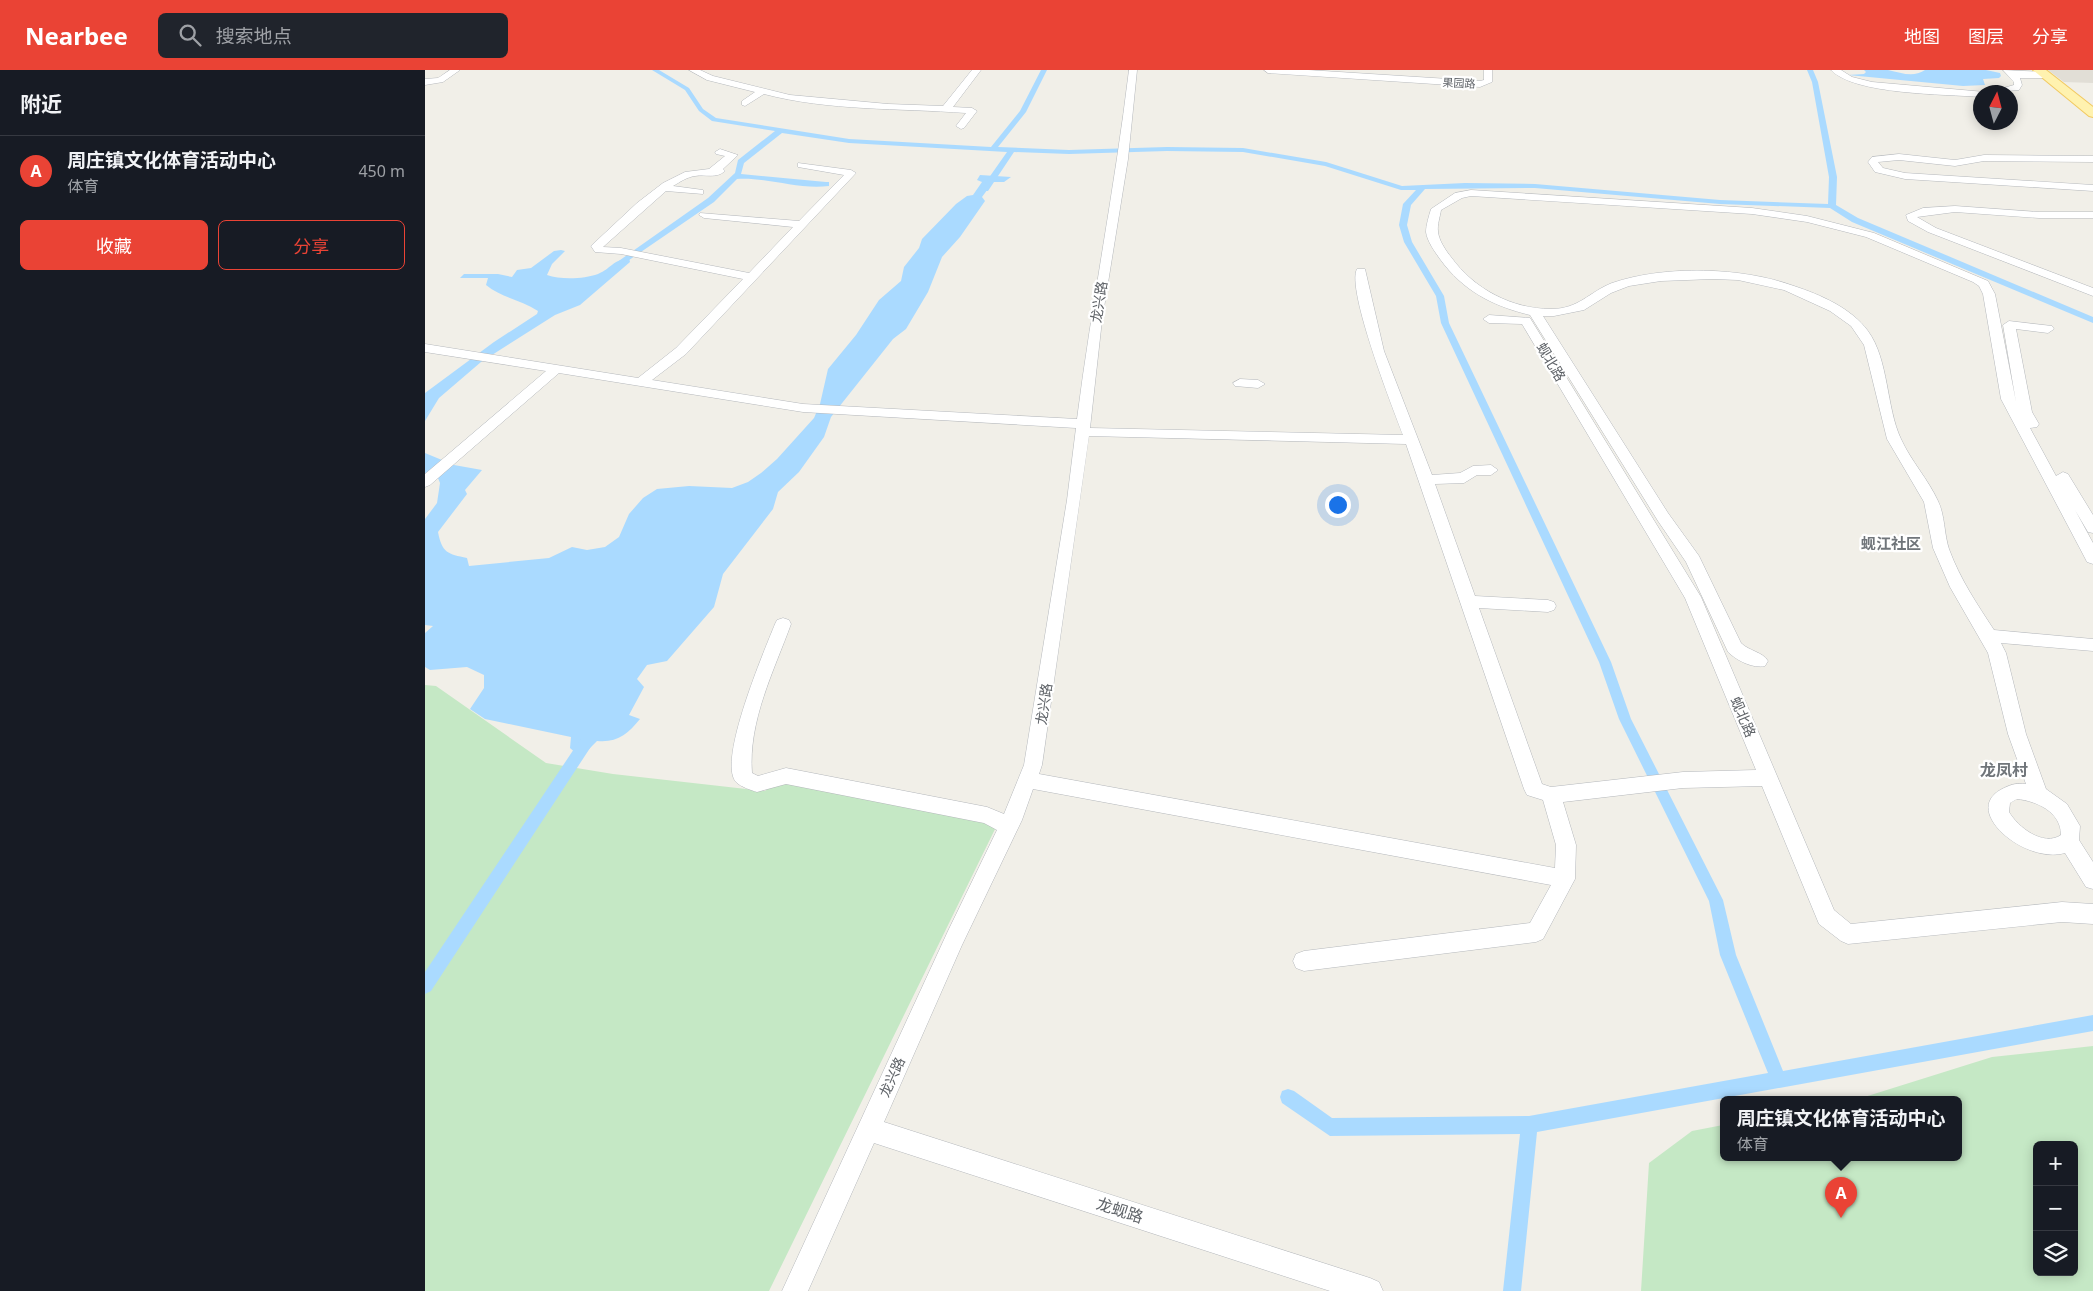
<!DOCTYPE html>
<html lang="zh">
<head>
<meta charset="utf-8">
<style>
	:root { --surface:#171b24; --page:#20242c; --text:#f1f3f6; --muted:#9ea1a6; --line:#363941; --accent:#ea4335 }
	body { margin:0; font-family:"Noto Sans","Noto Sans SC",sans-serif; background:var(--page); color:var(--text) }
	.controls { position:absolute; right:15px; bottom:15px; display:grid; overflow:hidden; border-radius:8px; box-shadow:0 2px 12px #0003 }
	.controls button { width:45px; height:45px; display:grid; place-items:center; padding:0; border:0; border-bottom:1px solid var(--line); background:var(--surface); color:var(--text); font:25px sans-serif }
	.compass { position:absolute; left:1548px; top:15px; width:45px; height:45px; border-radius:50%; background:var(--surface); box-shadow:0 2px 12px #0003; rotate:6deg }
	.you { position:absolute; left:912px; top:434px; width:18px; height:18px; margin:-12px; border:4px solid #fff; border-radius:50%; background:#1a73e8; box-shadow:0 0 0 8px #1a73e833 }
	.badge { display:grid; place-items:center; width:32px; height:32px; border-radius:50%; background:var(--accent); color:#fff; font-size:16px; font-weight:700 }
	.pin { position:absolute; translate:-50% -41px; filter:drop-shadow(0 1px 2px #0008) }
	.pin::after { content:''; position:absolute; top:26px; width:18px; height:15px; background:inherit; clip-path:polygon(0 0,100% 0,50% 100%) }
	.popup { position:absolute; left:1295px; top:1026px; width:242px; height:65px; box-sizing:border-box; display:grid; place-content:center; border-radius:8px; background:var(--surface); filter:drop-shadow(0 1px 4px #0005); font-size:16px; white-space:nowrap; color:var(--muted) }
	.popup b { font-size:19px; color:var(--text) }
	.popup::after { content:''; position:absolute; left:50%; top:100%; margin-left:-10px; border:10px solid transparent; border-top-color:var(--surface) }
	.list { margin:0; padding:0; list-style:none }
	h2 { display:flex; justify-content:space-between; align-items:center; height:65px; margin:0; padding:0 20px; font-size:21px }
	h2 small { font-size:16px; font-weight:400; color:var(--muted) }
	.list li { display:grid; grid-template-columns:32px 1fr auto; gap:15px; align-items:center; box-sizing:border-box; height:70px; padding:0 20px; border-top:1px solid var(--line) }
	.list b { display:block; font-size:19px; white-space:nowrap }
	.list p { margin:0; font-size:16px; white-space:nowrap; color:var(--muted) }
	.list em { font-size:16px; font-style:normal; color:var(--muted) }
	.actions { display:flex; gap:10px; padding:15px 20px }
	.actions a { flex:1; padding:11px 0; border:1px solid var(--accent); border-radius:8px; text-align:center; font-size:18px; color:var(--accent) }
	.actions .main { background:var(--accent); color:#fff }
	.icon { flex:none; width:28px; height:28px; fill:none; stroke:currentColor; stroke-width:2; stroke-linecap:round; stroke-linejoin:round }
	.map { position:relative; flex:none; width:1668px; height:1221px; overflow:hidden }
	header { display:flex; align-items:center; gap:30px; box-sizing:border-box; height:70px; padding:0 25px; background:var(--accent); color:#fff }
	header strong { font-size:24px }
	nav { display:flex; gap:28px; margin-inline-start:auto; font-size:18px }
	.search { width:350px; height:45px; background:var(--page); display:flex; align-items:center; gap:12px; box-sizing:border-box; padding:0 18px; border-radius:8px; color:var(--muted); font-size:19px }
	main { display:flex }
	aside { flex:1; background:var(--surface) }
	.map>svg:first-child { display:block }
	.education { fill:#e1ded6 }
	.green { fill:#c5e8c5; fill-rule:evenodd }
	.water { fill:#aadaff }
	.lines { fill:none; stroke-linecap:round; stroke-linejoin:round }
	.canal { fill:#aadaff; fill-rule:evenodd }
	.minor-casing { stroke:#b5b8bc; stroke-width:1 }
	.major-casing { stroke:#f2c960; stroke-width:2 }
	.minor { fill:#fff; fill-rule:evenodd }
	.major { fill:#fff2af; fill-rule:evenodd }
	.labels { text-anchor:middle; stroke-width:4.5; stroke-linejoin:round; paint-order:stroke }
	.far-street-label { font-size:11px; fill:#5f6368; stroke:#fff }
	.street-label { font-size:14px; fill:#5f6368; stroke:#fff }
	.neighbourhood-label { font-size:15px; font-weight:bold; fill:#70757a; stroke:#fff }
	.quarter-label { font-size:16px; font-weight:bold; fill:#70757a; stroke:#fff }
	.near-street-label { font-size:16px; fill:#5f6368; stroke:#fff }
</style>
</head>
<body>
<header>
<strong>Nearbee</strong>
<div class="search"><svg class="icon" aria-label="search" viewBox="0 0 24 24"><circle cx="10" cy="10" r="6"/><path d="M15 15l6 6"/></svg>搜索地点</div>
<nav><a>地图</a><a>图层</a><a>分享</a></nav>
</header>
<main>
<aside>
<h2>附近<small></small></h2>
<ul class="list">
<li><span class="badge">A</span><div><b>周庄镇文化体育活动中心</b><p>体育</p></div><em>450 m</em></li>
</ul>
<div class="actions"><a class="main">收藏</a><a>分享</a></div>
</aside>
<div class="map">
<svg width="1668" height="1221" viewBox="0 0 1668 1221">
	<rect width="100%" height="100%" fill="#f1efe8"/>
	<path class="education" d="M1623,0H1668V13L1639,12Z"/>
	<path class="green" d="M0,615L11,616L121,693L188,704L340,721L355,706L572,755L344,1221H0Z
		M1668,976V1221H1216L1224,1093L1267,1061L1298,1055V1087H1534V1029H1433L1567,987ZM1612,1075H1649V1202H1612Z"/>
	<path class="water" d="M1439,0C1447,0 1456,0 1463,0C1477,3 1488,8 1500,0H1561L1575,3L1576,6L1574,8L1558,9L1560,15L1538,16L1423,5L1439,4L1441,2Z
		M555,105L586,107L579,112H568L557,127L560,131L535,167L517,187L503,222L481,259L468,269L406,347L399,367L374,402L353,422L348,439L298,504L289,537L242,591L222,595L212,609L219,617L204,645L215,649C203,664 192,673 172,671L159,684L153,685L145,678L146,667L60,649L45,639L59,618V605L42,597L5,600L0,597V563L8,556L0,555V449L12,433L15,413L13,408L0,406V383L29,395L57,400L40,420L42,424L13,462C17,483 23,484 42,488L44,496L124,488L147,477L162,480L180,477L194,467L204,444L218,428L232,419L264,416L307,418L323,412L336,403L352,389L389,348L395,334L403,299L431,265L454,230L476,211L479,197L494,178L497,169L531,134L542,126L548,125L557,112L552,110Z
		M136,180L140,181L127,194L122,205C136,210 159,209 173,204C187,198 186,191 204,188L205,192L155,235L130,245L56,292L14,328L0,351V323L69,272L112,244L113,241C96,230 77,228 61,215L63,208H35L39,204H73L87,207L92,200L106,198L129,181Z"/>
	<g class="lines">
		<path class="canal" d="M227,0H234L264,18L278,39L291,48L424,69L566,77L595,41L616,0H622L601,42L573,77L644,80L742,77L818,78L901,92L977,116L1040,113L1110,114L1295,130L1403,134L1404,107L1387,12L1382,0H1388L1393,12L1412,107L1411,135L1433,148L1668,247V253L1427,152L1405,138L1295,134L1110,118L1000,119L986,135L982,155L987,172L1019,226L1024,253L1186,592L1206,649L1298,830L1311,885L1358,1001L1668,945V961L1112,1062L1096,1221H1078L1095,1064L905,1066L857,1033L855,1027L857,1021L863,1019L869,1021L907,1048L1104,1046L1343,1003L1295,885L1284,831L1194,649L1174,592L1016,253L1011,226L979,172L974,155L978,134L991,120H976L900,96L818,82L742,81L644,84L589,82L563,121H560L556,119L582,82L424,73L357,63L319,93L316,104L401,112H404V116C373,120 342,107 312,109L289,132L191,199L187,197L188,195L283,128L310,103L313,90L350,61L287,51L274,41L260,20Z
			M162,666L167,667L169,671L167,675L6,921L0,924V902L157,667Z"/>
		<g class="minor-casing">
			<path id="minor" d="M25,0H35L18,12L0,15V9L13,8Z
				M264,0H275L288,6L365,25L463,34L518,36L547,0H556L528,37L547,38L552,41L539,58L536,59L531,56L541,43C473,38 404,41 339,24L320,36L317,35V31L330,22L282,10Z
				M704,0H712L703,89L677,250L665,358L978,365C968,339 921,219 932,199H940L959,281L1007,405L1035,403L1048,396L1066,395L1073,400L1066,405H1052L1039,413L1010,414L1050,526L1123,530L1129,532L1131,536L1129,540L1123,542L1054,538L1117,714L1126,717L1258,702L1331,700L1260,528L1097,254L1064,253L1058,249L1064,245L1105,248L1276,527L1409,840L1426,854L1637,832L1668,834V854L1637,852L1423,874L1416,871L1394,854L1337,716L1258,718L1138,732L1151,775L1150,809L1118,869L1111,872L879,901L871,898L868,891L871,884L879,881L1105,853L1126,815L608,719L597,750L537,875L459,1052L945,1208L954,1212L958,1221H905L449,1073L383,1221H357L523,861L572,760L559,753L361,714L332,722C326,720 316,717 311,712C292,691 340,579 350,554L352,550L358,548L364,550L366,554C349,601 323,651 327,703L333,706L361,698L562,737L579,744L599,695L642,430L651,358L378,342L134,303L5,415L0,417V404L121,301L0,282V274L213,308L251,278L318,209L196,184L170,182L166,176L212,133L238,113L260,102L284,99L300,86L291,84L290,82L295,79L313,85L298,99L300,101C291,109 281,104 270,106C262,107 255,112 248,116L278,120V124L241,121L178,177L196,178L324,203L368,157L279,148L274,145L275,143L374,151L419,105L373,97V93L426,100L431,103L261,284L227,310L378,334L652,349C667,232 690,117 704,0ZM664,366L981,374L1099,719L1102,725L1118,730L1131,775L1130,798L614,704L617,695Z
				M839,0H883L1055,11L1059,10V0H1067V12L1055,17L843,3Z
				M1406,0H1416L1427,7L1447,12L1560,22H1556V27C1520,24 1429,25 1406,0Z
				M1578,0L1621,2L1625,5L1621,8H1595L1597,15L1594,20L1570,22L1571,20L1589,15V12Z
				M1474,84L1530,90L1559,85L1668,86V92L1559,91L1530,96L1474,90L1453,92L1458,98L1480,103L1668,115V121L1480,109L1450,102L1443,92L1447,87Z
				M1046,120L1327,138L1382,146L1449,163L1563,211L1570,224L1591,332L1578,255L1584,251L1627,256L1629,259L1623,263L1591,259L1607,342L1614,354L1612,357L1605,358L1631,406L1638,402L1643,404L1668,445V463L1663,462L1650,440L1668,473V494L1662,492L1660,488L1576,329L1558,224L1554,216L1548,212L1441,167L1382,152L1327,144L1046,126L1037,128L1016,140C1015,147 1012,155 1013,161C1013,169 1021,181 1026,187C1049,219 1087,239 1126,239C1154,239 1164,222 1187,213C1240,195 1317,197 1369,216C1396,225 1426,238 1443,261C1464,290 1461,337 1476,369C1486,391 1503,409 1513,431C1520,445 1519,464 1524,479C1535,509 1552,534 1569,560L1668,569V581L1576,573L1581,583L1601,664L1621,719L1642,734L1655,756L1654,770L1668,792V819L1661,817L1640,783C1600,795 1533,739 1579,718C1587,714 1592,713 1601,714L1583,664L1563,583L1525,517L1508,478L1499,432L1462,369L1439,275L1426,256L1405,241L1359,220L1313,210L1288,209L1236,211L1204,216L1186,223L1159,240L1129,246H1118L1243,443L1274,486L1316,573C1324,581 1338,582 1343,591L1340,596C1328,599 1311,590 1303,582L1261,492L1233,451L1105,245C1068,236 1038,221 1015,189C1010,182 1002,171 1001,162C1001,155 1004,146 1006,139L1030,123ZM1592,729C1612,731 1636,742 1636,765C1618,777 1593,757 1584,742L1585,733Z
				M1530,136L1614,142H1668V148H1614L1530,142L1492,147L1511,158L1668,218V226L1503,162L1483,151L1481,145L1498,138Z
				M815,309L833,310L840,314L833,318L810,316L808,313Z"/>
		</g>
		<g class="major-casing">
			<path id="major" d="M1608,0H1621L1668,37V47L1664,46Z"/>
		</g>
		<use href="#minor" class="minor"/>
		<use href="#major" class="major"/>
	</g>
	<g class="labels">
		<g class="far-street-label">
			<text transform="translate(1034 13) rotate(3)" y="4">果园路</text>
		</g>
		<g class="street-label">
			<text transform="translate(674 232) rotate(-81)" y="5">龙兴路</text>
			<text transform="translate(1126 292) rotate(59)" y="5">蚬北路</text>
			<text transform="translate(619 634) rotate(-82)" y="5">龙兴路</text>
			<text transform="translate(1318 647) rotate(67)" y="5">蚬北路</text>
			<text transform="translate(467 1007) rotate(-66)" y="5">龙兴路</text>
		</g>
		<g class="neighbourhood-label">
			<text x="1466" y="479">蚬江社区</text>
		</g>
		<g class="quarter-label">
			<text x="1579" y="706">龙凤村</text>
		</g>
		<g class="near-street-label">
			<text transform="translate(695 1140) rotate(18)" y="6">龙蚬路</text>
		</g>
	</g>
</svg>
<div class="controls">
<button>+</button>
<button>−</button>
<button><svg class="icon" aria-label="layers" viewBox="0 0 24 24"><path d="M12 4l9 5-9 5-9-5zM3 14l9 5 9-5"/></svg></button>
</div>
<svg class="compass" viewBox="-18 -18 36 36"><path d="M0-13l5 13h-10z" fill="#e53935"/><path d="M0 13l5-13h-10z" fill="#9ea1a6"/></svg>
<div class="you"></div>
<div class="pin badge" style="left:1416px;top:1148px">A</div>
<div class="popup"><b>周庄镇文化体育活动中心</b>体育</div>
</div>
</main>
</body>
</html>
